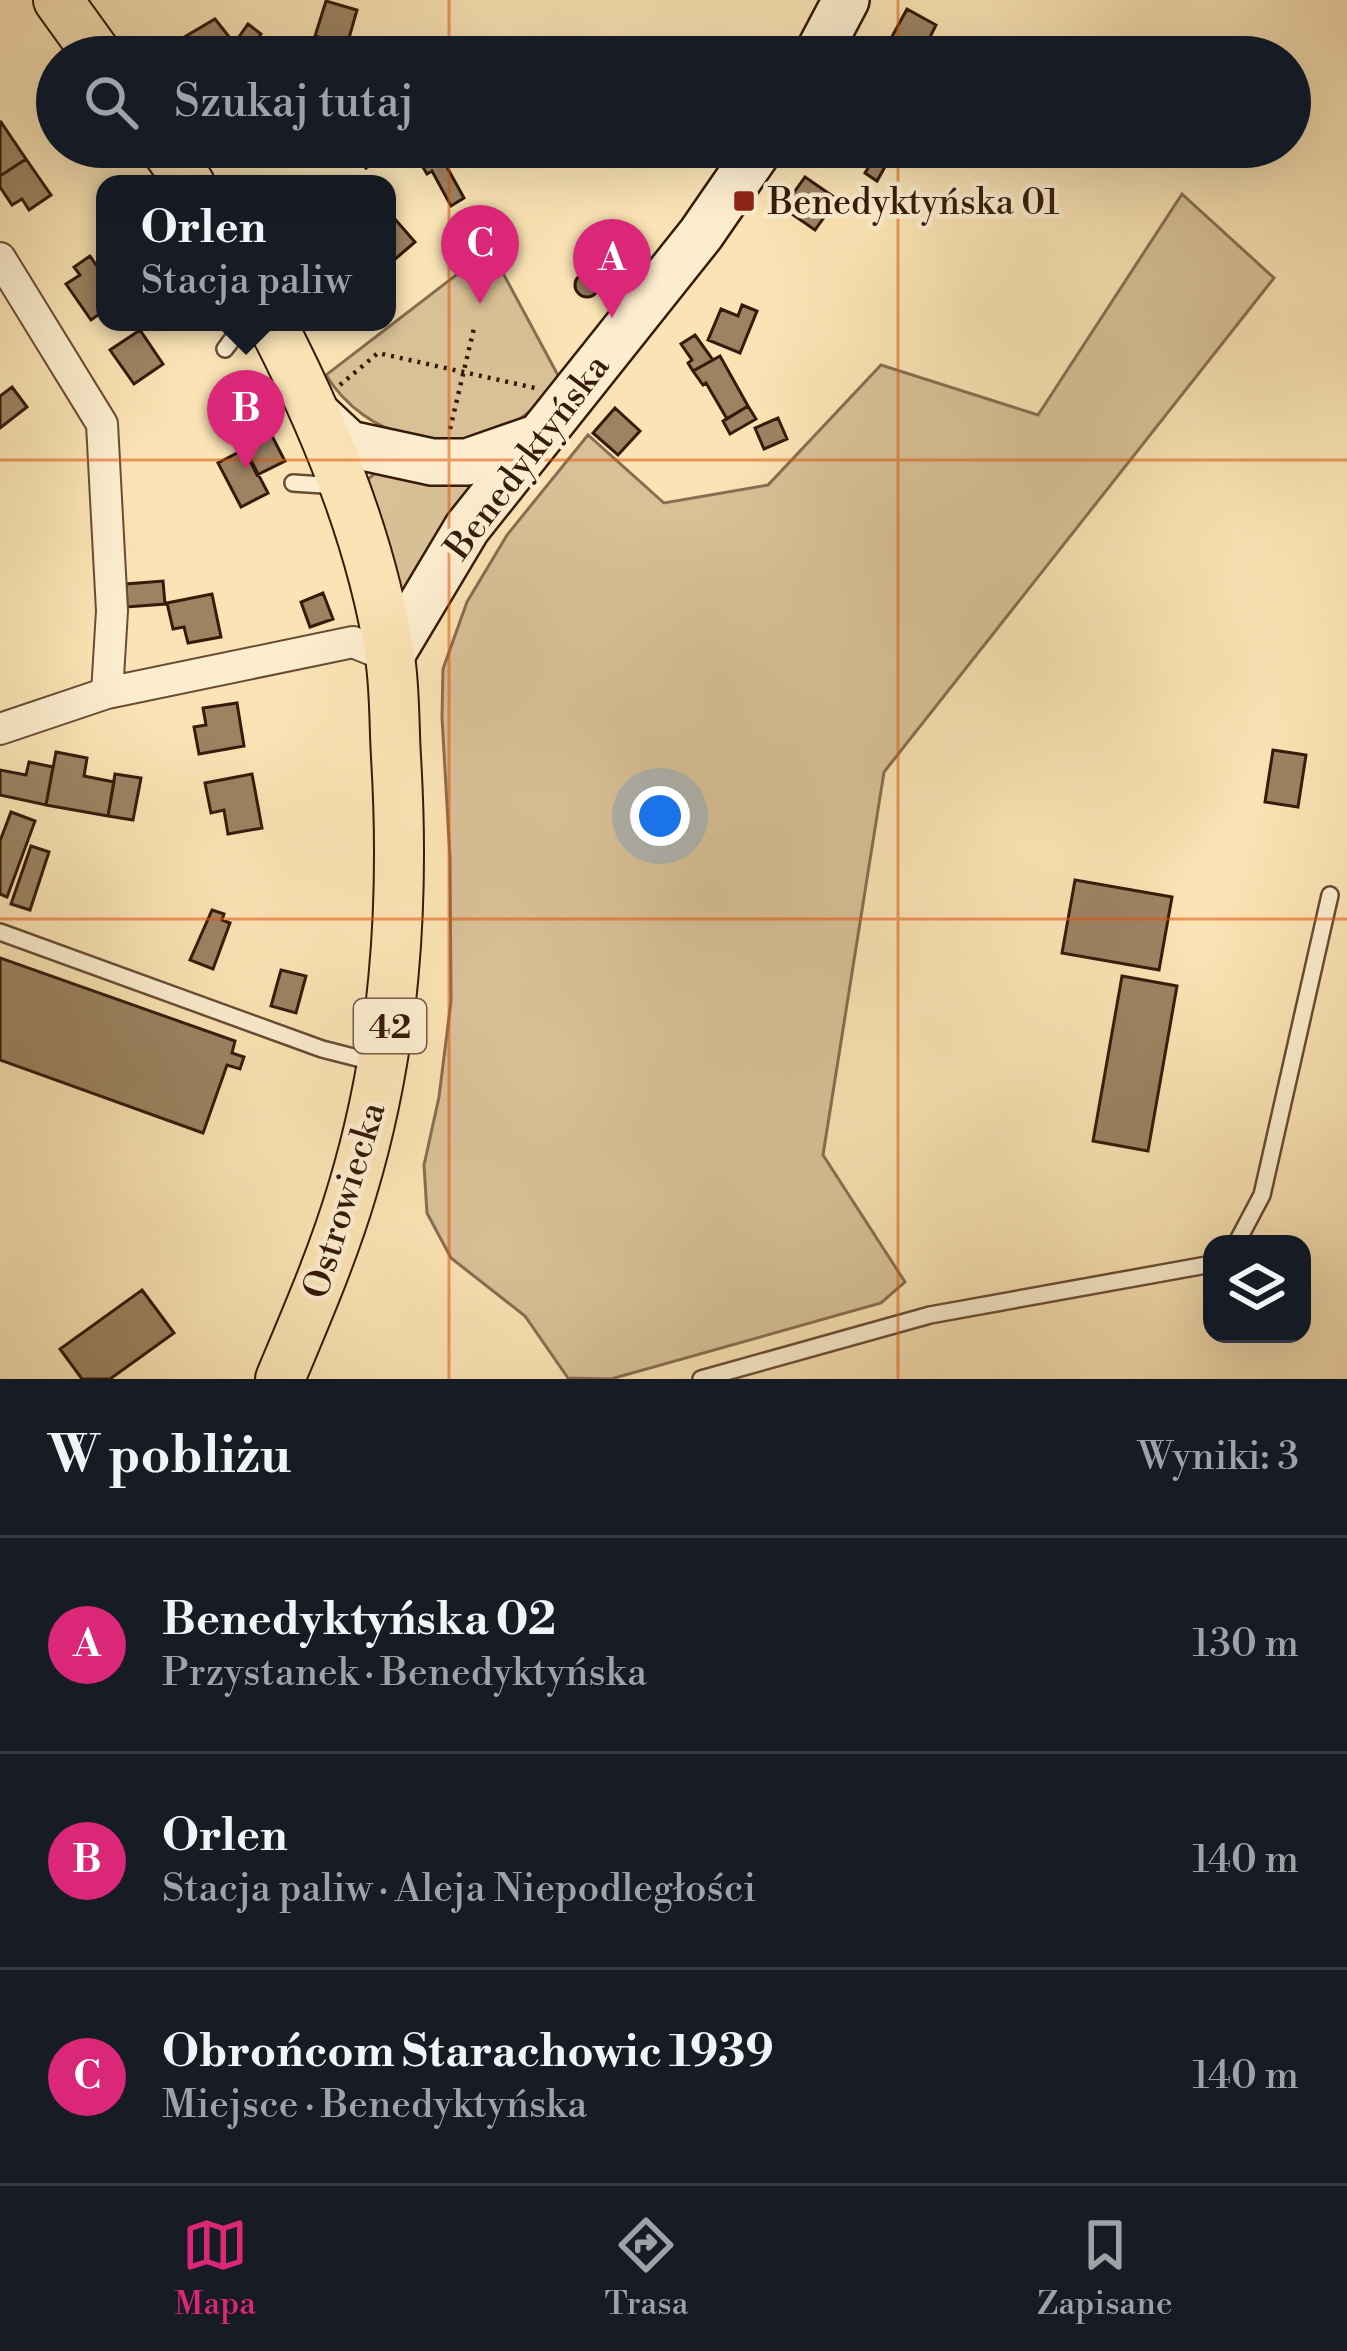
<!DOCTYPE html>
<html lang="pl">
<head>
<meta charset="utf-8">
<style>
	:root { --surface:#171b24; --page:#20242c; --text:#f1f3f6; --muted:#9ea1a6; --line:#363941; --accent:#db2777 }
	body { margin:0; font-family:"Libre Bodoni",serif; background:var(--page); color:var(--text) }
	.controls { position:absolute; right:36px; bottom:36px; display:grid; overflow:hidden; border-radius:24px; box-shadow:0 12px 48px #0002 }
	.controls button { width:108px; height:108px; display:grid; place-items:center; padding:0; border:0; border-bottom:3px solid var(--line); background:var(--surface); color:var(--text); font:60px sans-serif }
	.you { position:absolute; left:660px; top:816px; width:42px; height:42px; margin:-30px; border:9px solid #fff; border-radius:50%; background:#1a73e8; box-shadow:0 0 0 18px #1a73e833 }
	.badge { display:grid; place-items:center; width:78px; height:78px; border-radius:50%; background:var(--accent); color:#fff; font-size:39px; font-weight:700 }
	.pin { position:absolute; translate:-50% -99px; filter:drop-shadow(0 3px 6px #0008) }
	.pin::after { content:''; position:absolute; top:63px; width:42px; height:36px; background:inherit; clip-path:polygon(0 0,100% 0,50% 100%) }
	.popup { position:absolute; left:96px; top:175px; width:300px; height:156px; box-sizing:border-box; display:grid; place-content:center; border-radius:24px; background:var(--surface); filter:drop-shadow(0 3px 9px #0005); font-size:39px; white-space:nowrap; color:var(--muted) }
	.popup b { font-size:45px; color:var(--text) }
	.popup::after { content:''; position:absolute; left:50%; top:100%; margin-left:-24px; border:24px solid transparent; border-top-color:var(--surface) }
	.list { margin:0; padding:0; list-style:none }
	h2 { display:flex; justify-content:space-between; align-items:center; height:156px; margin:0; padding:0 48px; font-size:51px }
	h2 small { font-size:39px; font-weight:400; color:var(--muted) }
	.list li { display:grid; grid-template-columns:78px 1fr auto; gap:36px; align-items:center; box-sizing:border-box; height:216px; padding:0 48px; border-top:3px solid var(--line) }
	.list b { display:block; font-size:45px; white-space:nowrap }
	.list p { margin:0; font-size:39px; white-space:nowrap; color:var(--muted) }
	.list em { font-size:39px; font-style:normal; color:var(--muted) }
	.icon { flex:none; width:66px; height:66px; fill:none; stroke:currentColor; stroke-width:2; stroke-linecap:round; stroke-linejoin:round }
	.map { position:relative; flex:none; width:1347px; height:1379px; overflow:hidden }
	.search { position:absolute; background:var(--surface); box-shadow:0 12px 48px #0002; left:36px; right:36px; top:36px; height:132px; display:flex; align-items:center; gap:30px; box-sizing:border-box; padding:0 42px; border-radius:66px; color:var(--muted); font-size:45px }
	.sheet { height:804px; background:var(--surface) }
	nav { display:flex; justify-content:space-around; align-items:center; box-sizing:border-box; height:168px; border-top:3px solid var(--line); background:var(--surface); font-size:33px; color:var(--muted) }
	nav a { display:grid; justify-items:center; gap:6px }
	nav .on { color:var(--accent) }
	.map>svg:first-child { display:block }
	.green { fill:#d9c197; stroke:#886e50; stroke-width:3 }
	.building { fill:#9c8362; stroke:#371b0a; stroke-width:3 }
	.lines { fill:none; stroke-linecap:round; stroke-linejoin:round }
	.lane-casing { stroke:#684d34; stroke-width:20 }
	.street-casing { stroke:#684d34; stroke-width:34 }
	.secondary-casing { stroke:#371b0a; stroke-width:50 }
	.primary-casing { stroke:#371b0a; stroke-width:52 }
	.path { stroke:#371b0a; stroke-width:4.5; stroke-dasharray:3 6; stroke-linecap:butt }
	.lane { stroke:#fcedce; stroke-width:15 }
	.street { stroke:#fcedce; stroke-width:30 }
	.secondary { stroke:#fcedce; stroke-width:45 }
	.primary { stroke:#fae3b4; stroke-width:48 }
	.grid { fill:none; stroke:#df560c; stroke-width:3; stroke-opacity:0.55 }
	.poi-dot { fill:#8f2418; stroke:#fcedce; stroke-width:4.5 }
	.labels { text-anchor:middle; stroke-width:9; stroke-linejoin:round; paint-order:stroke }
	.shield { fill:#fcedce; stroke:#725a45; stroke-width:3 }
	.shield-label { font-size:33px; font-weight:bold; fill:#371b0a }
	.poi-label { font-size:36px; fill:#371b0a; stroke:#fcedce; text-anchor:start }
	.street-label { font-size:36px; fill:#371b0a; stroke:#fcedce }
</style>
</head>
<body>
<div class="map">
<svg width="1347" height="1379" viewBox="0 0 1347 1379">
	<rect width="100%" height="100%" fill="#fae3b4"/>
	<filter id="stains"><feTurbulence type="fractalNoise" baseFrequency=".00167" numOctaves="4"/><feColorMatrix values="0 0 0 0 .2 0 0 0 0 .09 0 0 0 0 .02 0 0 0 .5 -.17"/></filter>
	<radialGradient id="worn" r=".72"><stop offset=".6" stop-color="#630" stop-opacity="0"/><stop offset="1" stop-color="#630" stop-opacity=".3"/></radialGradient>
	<path class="green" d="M1182,194L1274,278L884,772L823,1155L905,1282L881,1303L611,1379L568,1378L525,1316L451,1258L427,1213L424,1165L439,1097L451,1001L450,858L442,717L443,669L467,602L507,535L588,435L664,503L768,485L881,365L1038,415Z
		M490,249L560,379C545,396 531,414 511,424C445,458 365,438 326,375Z
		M495,469L414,590L400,595L365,490L368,479L378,471Z"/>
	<path class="building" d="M326,1L357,10L347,45L315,36Z
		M907,9L936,25L920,57L889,42Z
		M215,19L234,43L216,57H195L181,39Z
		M248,24L261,34L250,49L255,52L252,57H225Z
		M1,122L26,159L0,176V123Z
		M350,147H392L366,168Z
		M837,147H880L868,168Z
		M437,149L464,198L451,206L432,171L427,174L418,159Z
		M879,149L891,156L877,181L865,173Z
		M26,159L51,195L29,210L22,199L12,205L0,187V176Z
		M805,177L837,199L815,230L783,208Z
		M387,210L415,242L387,266Z
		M90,256L105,278V310L91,320L66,284L80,275L74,267Z
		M575 285a12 12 0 1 1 24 0a12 12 0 1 1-24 0Z
		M742,305L757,311L740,353L708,340L721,309L738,316Z
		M140,330L163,364L134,384L110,350Z
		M695,335L713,360L693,371L688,363L692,360L681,344Z
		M720,356L748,406L727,419L706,383L703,385L693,371Z
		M243,380L285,461L257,475L216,393Z
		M12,387L27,407L0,428V396Z
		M748,406L756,419L730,434L723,421Z
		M615,408L640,431L618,455L593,433Z
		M778,418L787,439L764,449L755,428Z
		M245,449L268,493L241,507L218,463Z
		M163,581L165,604L127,607L126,584Z
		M323,593L333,619L310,627L301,602Z
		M212,594L221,637L188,643L184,627L173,629L167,603Z
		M237,703L244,746L199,754L194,727L206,725L203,708Z
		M1273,750L1306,755L1298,807L1265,802Z
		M56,752L87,758L84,776L114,782L108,816L46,805Z
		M29,762L53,767L46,805L0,795V770L26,775Z
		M115,774L141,778L133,820L108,816Z
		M252,774L262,828L228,834L224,810L211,813L205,783Z
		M11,812L35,821L7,897L0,894V841Z
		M31,846L49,852L30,910L11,904Z
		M1075,880L1172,897L1159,970L1062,953Z
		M212,910L224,914L222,920L230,923L213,969L190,960Z
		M0,958L235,1041L232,1053L244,1057L240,1069L227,1065L203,1133L0,1060Z
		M281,970L306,976L296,1013L271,1006Z
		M1122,976L1177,986L1148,1151L1093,1141Z
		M142,1290L174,1333L110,1379H82L60,1349Z"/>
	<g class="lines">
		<g class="lane-casing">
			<path id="lane" d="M225,349L245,322
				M293,483L338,486
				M0,932L322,1049L373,1062
				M1236,1244L1262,1195L1330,895
				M701,1379L930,1315L1212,1264"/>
		</g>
		<g class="street-casing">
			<path id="street" d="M0,258L102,424L112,611L107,693L353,642L390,657
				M0,729L107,693"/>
		</g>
		<g class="secondary-casing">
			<path id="secondary" d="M816,57L846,0
				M319,416L349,444L432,462H467L539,437
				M390,657L467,528L701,234L761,147"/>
		</g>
		<g class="primary-casing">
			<path id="primary" d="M58,0L99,57
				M164,147L190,184
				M271,322C325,426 372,540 390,657C395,690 394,724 396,757C405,905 395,1049 352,1191C333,1255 306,1317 280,1379"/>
		</g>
		<path class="path" d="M340,385L378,353L535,388
			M450,429L475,324"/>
		<use href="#lane" class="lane"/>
		<use href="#street" class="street"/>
		<use href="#secondary" class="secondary"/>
		<use href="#primary" class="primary"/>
	</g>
	<path class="grid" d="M449,0V57M898,0V57M449,147V1379M898,147V1379M0,460H1347M0,919H1347"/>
	<rect class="poi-dot" x="732" y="189" width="24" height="24" rx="6"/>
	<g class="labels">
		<rect class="shield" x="354" y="999" width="72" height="54" rx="9"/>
		<g class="shield-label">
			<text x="390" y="1038">42</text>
		</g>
		<g class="poi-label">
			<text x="768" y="214">Benedyktyńska 01</text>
		</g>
		<g class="street-label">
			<text transform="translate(526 456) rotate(-53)" y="13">Benedyktyńska</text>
			<text transform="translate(343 1200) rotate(-73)" y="13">Ostrowiecka</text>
		</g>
	</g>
	<rect width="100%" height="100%" filter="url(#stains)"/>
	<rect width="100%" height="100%" fill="url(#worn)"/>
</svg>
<div class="controls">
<button><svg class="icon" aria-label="layers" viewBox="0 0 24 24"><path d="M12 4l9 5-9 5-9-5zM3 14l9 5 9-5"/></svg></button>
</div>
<div class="you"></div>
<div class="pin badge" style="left:612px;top:318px">A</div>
<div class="pin badge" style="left:246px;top:469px">B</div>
<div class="popup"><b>Orlen</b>Stacja paliw</div>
<div class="pin badge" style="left:480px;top:304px">C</div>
<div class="search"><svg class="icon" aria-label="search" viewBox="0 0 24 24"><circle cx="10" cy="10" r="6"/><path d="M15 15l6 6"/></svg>Szukaj tutaj</div>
</div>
<section class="sheet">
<h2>W pobliżu<small>Wyniki: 3</small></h2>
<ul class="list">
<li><span class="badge">A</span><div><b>Benedyktyńska 02</b><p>Przystanek · Benedyktyńska</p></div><em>130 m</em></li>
<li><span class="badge">B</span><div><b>Orlen</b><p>Stacja paliw · Aleja Niepodległości</p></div><em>140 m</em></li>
<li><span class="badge">C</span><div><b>Obrońcom Starachowic 1939</b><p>Miejsce · Benedyktyńska</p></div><em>140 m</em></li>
</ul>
</section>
<nav>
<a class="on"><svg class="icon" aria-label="map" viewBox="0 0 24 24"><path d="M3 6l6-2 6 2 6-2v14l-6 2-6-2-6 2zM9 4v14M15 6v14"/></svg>Mapa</a>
<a><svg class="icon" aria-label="directions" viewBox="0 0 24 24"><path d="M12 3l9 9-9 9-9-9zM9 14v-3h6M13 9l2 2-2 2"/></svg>Trasa</a>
<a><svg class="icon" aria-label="saved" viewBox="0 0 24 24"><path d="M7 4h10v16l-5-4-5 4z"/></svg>Zapisane</a>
</nav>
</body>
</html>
